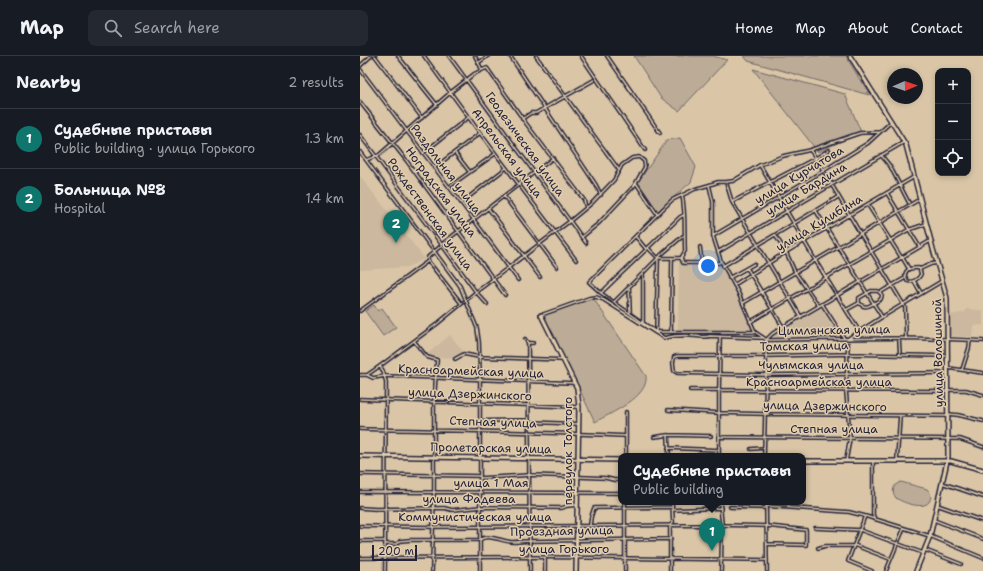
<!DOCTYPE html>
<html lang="en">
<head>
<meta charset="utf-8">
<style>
	:root { --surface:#171b24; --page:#242831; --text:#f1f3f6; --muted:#9ea1a6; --line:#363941; --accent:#0f766e }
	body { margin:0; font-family:"Shantell Sans",sans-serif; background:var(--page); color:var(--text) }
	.controls { position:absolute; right:12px; top:12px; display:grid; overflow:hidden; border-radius:8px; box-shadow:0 2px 6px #0003 }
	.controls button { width:36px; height:36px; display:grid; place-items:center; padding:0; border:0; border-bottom:1px solid var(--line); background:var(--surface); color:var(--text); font:20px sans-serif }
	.compass { position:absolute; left:527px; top:12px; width:36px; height:36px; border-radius:50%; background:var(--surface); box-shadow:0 2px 6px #0003; rotate:88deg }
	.scale { position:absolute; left:12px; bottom:10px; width:45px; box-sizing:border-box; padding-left:4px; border:2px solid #22223b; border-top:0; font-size:11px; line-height:14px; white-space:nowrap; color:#22223b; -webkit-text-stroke:3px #e2cdac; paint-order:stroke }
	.you { position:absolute; left:348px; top:210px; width:14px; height:14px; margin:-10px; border:3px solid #fff; border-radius:50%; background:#1a73e8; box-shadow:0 0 0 6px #1a73e833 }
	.badge { display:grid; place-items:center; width:26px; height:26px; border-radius:50%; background:var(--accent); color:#fff; font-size:13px; font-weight:700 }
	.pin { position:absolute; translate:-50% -33px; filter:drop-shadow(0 1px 2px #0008) }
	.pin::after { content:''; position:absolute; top:21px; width:14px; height:12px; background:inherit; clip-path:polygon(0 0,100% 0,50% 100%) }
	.popup { position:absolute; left:258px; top:397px; width:188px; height:52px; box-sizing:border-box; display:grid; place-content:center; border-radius:8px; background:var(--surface); filter:drop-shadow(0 1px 3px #0005); font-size:13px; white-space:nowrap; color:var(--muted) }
	.popup b { font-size:15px; color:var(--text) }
	.popup::after { content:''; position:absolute; left:50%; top:100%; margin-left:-8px; border:8px solid transparent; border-top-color:var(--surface) }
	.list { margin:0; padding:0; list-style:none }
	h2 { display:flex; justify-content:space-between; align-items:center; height:52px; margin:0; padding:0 16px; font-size:17px }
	h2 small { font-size:13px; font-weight:400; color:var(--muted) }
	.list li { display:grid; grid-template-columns:26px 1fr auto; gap:12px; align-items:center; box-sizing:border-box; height:60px; padding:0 16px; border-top:1px solid var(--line) }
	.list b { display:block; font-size:15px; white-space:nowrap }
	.list p { margin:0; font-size:13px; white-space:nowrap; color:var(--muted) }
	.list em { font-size:13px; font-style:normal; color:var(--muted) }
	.icon { flex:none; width:22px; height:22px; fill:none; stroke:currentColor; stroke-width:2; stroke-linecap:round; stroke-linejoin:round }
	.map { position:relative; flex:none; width:623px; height:515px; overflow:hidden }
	header { display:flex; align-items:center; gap:24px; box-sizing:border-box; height:56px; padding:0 20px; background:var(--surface); border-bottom:1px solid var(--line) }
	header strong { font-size:19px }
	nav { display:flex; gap:22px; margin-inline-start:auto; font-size:14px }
	.search { width:280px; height:36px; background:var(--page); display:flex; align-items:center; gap:10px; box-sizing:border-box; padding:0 14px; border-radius:8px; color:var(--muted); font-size:15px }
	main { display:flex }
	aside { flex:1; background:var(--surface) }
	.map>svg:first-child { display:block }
	.built { fill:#cbb89e }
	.green { fill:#bcab96; stroke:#6f6668 }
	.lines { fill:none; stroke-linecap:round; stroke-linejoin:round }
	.street-casing { stroke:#22223b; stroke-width:4.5 }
	.secondary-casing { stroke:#22223b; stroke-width:6 }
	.street { stroke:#e2cdac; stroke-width:1.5 }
	.secondary { stroke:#e2cdac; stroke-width:3 }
	.labels { text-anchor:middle; stroke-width:3; stroke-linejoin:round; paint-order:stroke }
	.street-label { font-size:12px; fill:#22223b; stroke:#e2cdac }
</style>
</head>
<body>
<header>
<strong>Map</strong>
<div class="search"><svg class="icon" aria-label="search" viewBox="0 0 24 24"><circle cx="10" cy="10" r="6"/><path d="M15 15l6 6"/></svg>Search here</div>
<nav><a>Home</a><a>Map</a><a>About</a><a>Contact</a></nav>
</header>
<main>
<aside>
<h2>Nearby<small>2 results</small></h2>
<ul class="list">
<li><span class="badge">1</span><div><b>Судебные приставы</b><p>Public building · улица Горького</p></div><em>1.3 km</em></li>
<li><span class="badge">2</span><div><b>Больница №8</b><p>Hospital</p></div><em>1.4 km</em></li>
</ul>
</aside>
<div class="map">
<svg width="623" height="515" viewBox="0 0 623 515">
	<rect width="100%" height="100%" fill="#dac6a7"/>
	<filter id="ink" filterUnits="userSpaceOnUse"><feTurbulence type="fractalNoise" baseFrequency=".025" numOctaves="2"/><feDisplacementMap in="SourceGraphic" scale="8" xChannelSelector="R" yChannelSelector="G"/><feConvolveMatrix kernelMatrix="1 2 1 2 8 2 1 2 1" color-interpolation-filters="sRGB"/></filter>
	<g filter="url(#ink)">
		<path class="built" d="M0,120L65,203L47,211L0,214Z
			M319,205H359L378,236L393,275H318Z
			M461,251L479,281H413V279Z
			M606,253L623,254V269L613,270L612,281L590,280V259L605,256Z
			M90,279L104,296L93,304L90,302L68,300L66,299Z"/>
		<path class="green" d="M274,0H353L367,4L319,55L301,42Z
			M384,0H486L509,39L388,5Z
			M393,13L485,38L501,76L458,96Z
			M320,82L336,111L331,126L298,155L278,126L307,84Z
			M233,242L286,320C289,341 251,357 235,366L184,259Z
			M14,249L18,255L22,252L36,271L23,280L5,255Z
			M541,426L567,433C570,436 572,440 570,444C566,455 543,447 536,442C531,436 533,428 541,426Z"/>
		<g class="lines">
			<g class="street-casing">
				<path id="street" d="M15,0L62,62
					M38,0L77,49
					M64,0L120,77L216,204
					M89,0L226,187
					M115,0L122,14L127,12L165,66L224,144L226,152
					M150,0L236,129L241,139
					M176,0L259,114
					M221,0L285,94
					M247,0L300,77
					M118,7L128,0
					M0,10L11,0
					M0,13L114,164L158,224
					M0,46L46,104L145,239
					M162,63L171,57H176L234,24
					M0,79L82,189L116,236L127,248
					M450,94L500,77L520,76
					M0,96L100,230L117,272L119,286L120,324V515
					M63,97L109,61
					M95,97L109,115
					M521,99L530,110L549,147
					M6,104L19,99L91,36L114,18L122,14
					M400,109L423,100L450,94L456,102L500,177L545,251L546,283
					M74,112L120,77
					M366,126L373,125L400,109L455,204L499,275
					M276,127L297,158
					M349,129L358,126H366L372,146L441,261
					M89,131L135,98
					M527,137L559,190
					M144,140L197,211
					M372,146L456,102L469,94
					M101,147L146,112
					M508,149L541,201
					M128,152L180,221
					M456,155L522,261
					M415,179L426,196L435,216L459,250
					M353,180L463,115L508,87L531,66
					M276,181L286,193
					M82,188L193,102
					M340,191L342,207
					M288,192L298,202H321L325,195C324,177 326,157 322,139
					M358,196L544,86
					M542,201L549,213
					M321,202L323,207H359L361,205
					M68,205V201L82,189
					M363,210L478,141
					M387,212L394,208
					M559,212L561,218C559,223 552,227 547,225L545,219C546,212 552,212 559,212Z
					M560,213L571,208L577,207
					M369,222L387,212L423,271
					M554,225L561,237
					M374,229L426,196L554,121
					M269,230L270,256
					M521,236L545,222
					M241,237L320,161L324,159
					M254,246L302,198L323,180
					M383,247L560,143
					M462,248L484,282
					M486,254L499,247C506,255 514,247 521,243L522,239L518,235H511L499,242V247
					M0,255L68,205L101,247
					M181,259L229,242L236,241L244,244L304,282C313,280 324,279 334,280C340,280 344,282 350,280L404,282L406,284C478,283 551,280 623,285
					M283,266V217
					M390,266L548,174L566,168
					M311,275L312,203
					M296,276L298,204
					M395,276H296L241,237L229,226L312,144L335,133L349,129L353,146V180L361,205L378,236L395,276L404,282
					M489,282L522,261L582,225
					M165,283L168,287
					M539,283L540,299
					M54,285L67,301L77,304L74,346V436L72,515
					M95,303L104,298L119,301L204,304
					M20,310L23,315L26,326L25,515
					M588,312L623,317
					M602,314L609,292L610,284
					M587,317L406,319L317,317L314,315L313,307L314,301L317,300H406L488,298L588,300
					M0,319H7L20,310L77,268L116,236L210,165L232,147L254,124L262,109L272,102L279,101L284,105L285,111L274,130L239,167L222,181
					M7,319L13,322L25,320L214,327
					M330,334L588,335
					M588,334H606L623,339
					M0,343L218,351
					M308,354L359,357L405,358L588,360
					M588,358L598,359L623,365
					M120,365L169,364
					M169,366L219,368
					M0,373C89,375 178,375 266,380
					M308,379L309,400
					M294,381L308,379L351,380
					M360,381L600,383L623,391
					M308,392L359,394
					M391,393L404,392
					M266,400V356
					M359,400V335L360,281
					M404,400L406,319V284L412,278L423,271L570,185
					M537,404L540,360
					M486,405L490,382L486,335L488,288
					M513,405V459L515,463
					M0,418L120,420
					M121,422L170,419L246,422L254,424H261
					M582,427L623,441
					M0,436L261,437
					M360,446L362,469L361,515
					M406,446L407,515
					M577,449L623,465
					M406,450L489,456L505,460L570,480L623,502
					M370,451L406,452
					M0,452L16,453L84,452L92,454L121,451L202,452L207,450L217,449
					M313,454L361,452
					M505,460L488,505L512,515
					M574,464L623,483
					M230,469L231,461L234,452L312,451
					M0,470L73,471L362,469L407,470L446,474V489L407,488
					M455,472L500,474L563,497
					M0,485H24
					M25,488H37L40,485L50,484H119C130,477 142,486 153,486C159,486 164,485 170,485L311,483
					M494,489L530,503
					M458,492L465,490H494
					M565,494L601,508
					M0,502L170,501L407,504
					M185,502V515
					M170,515L168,287H173
					M265,515V446
					M310,515V470L313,466L312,446
					M526,515L544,472"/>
			</g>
			<g class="secondary-casing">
				<path id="secondary" d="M490,0L546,89L573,193L587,242L588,401L570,480L556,515
					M181,259L217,332L219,351L216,515
					M0,400L261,404
					M443,405H591L623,414"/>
			</g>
			<use href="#street" class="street"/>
			<use href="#secondary" class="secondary"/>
		</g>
	</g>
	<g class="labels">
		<g class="street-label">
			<text transform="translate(165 88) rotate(54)" y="4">Геодезическая улица</text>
			<text transform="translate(147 97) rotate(53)" y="4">Апрельская улица</text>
			<text transform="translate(86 113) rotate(53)" y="4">Раздольная улица</text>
			<text transform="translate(439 119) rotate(-31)" y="4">улица Курчатова</text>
			<text transform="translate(446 133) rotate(-31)" y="4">улица Бардина</text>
			<text transform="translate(81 136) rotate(53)" y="4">Ноградская улица</text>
			<text transform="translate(70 158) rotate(54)" y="4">Рождественская улица</text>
			<text transform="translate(459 167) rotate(-31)" y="4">улица Кулибина</text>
			<text transform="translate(474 274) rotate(-1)" y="4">Цимлянская улица</text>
			<text transform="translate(444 290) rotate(-1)" y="4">Томская улица</text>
			<text transform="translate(578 297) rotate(-91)" y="4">улица Волошиной</text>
			<text x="451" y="313">Чулымская улица</text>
			<text transform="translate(111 315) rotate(2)" y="4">Красноармейская улица</text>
			<text x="459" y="330">Красноармейская улица</text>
			<text transform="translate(110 338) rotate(2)" y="4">улица Дзержинского</text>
			<text transform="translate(465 350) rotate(1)" y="4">улица Дзержинского</text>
			<text transform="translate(133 366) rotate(2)" y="4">Степная улица</text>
			<text x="474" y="377">Степная улица</text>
			<text transform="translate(131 392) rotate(1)" y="4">Пролетарская улица</text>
			<text transform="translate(208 395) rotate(-90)" y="4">переулок Толстого</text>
			<text x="131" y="431">улица 1 Мая</text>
			<text x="109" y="447">улица Фадеева</text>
			<text x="115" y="465">Коммунистическая улица</text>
			<text transform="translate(202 475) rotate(-1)" y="4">Проездная улица</text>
			<text x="204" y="497">улица Горького</text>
		</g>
	</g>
</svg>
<div class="controls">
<button>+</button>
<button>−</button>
<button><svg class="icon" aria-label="locate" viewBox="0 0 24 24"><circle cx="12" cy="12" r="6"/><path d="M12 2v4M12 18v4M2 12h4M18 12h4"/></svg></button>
</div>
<svg class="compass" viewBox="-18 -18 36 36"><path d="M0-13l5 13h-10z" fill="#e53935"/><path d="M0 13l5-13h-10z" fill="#9ea1a6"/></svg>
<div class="scale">200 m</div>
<div class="you"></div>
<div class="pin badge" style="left:352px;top:495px">1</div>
<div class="popup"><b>Судебные приставы</b>Public building</div>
<div class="pin badge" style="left:36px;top:187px">2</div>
</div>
</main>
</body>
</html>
